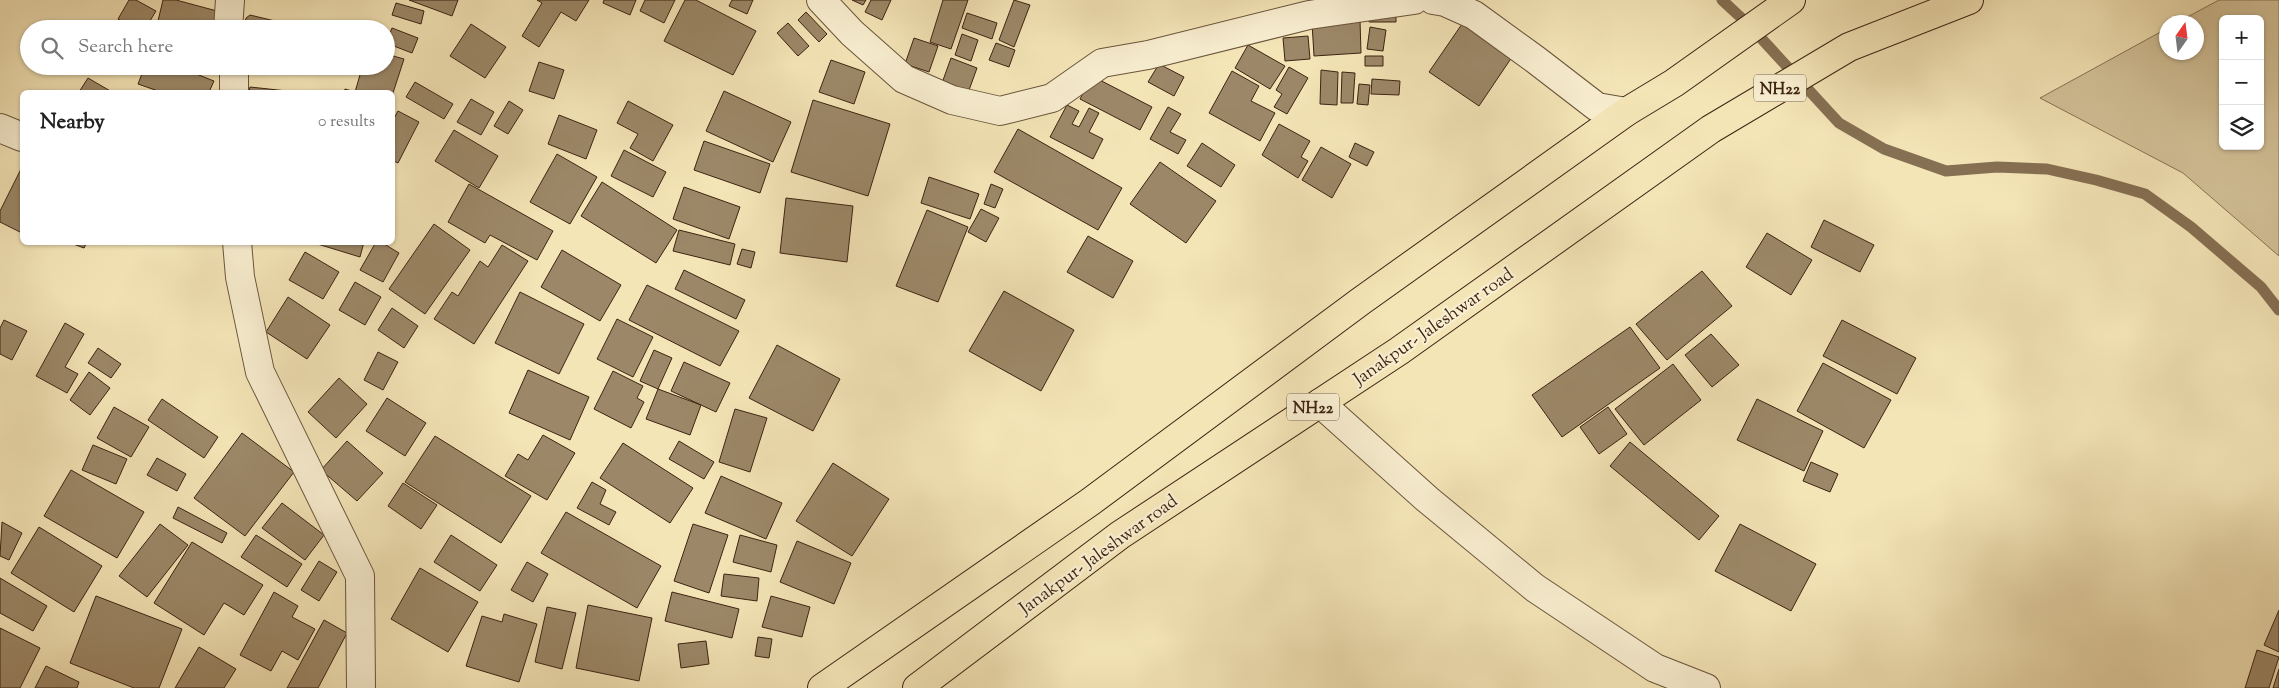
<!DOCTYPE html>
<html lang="en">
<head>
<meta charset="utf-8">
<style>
	:root { --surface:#fff; --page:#f6f6f6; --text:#222; --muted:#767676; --line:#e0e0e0 }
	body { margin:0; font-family:"Sorts Mill Goudy",serif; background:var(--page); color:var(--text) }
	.controls { position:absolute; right:15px; top:15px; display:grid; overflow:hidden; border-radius:8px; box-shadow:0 1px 4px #0004 }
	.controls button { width:45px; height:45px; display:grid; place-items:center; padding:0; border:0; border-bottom:1px solid var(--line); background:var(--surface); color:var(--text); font:25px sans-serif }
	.compass { position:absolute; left:2159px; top:15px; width:45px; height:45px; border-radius:50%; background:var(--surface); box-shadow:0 1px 4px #0004; rotate:14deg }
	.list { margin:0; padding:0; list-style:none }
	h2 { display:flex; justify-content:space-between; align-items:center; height:65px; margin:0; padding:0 20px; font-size:21px }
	h2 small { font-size:16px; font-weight:400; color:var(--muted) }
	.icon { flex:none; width:28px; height:28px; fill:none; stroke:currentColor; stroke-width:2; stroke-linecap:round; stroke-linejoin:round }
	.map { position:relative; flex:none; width:2279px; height:688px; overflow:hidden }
	.search { position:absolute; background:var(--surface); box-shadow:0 1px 4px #0004; left:20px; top:20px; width:375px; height:55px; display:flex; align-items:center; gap:12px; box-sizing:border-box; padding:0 18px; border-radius:28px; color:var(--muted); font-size:19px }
	.panel { position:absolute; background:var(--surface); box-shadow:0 1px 4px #0004; left:20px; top:90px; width:375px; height:155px; border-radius:8px }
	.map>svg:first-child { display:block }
	.green { fill:#d5c49b; stroke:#897456; fill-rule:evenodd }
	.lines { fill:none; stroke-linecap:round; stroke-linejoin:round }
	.stream { stroke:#867053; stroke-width:11 }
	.building { fill:#9c8868; stroke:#3d2312 }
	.minor-casing { stroke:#6b543b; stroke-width:30 }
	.highway-casing { stroke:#3d2312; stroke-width:30 }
	.minor { stroke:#f8eed0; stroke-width:28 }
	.highway { stroke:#f4e5b7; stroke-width:28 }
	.labels { text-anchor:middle; stroke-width:4.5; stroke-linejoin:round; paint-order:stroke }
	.shield { fill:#f8eed0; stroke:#75604b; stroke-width:1 }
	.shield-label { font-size:16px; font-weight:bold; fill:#3d2312 }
	.street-label { font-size:18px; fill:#3d2312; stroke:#f8eed0 }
</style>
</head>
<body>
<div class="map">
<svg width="2279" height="688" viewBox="0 0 2279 688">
	<rect width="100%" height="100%" fill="#f4e5b7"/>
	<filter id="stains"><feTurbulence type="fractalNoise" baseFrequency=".004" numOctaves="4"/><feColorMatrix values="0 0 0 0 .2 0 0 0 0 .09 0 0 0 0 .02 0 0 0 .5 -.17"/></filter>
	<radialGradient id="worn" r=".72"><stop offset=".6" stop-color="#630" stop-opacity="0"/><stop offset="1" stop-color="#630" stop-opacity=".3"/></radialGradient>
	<path class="green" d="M2219,0H2279V256L2183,173L2040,98L2166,29V52H2196V22H2178ZM2223,19H2260V146H2223Z"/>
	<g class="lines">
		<path class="stream" d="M1722,0L1749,25L1839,123L1884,149L1946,171L1997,167L2047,169L2096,180L2145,194L2191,227L2261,287L2279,310"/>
	</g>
	<path class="building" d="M129,0H136L156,11L145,29H135L118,19Z
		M163,0H176L217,11L212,29H171L157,25Z
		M409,0H458L452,16Z
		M537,0H589L576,21L561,12L539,47L522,36L542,3Z
		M604,0H636L630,15L603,3Z
		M645,0H675L664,23L640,11Z
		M685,0H696L756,31L733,75L664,41Z
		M732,0H753L747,14L729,6Z
		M852,0H866L863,5Z
		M871,0H891L882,20L865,12Z
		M943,0H968L951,49L930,42Z
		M1014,0L1030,5L1014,47L999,40Z
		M396,3L424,11L421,24L392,15Z
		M1396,10V22H1369L1368,11Z
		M806,12L827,34L819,42L798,20Z
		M967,13L997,23L992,39L962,28Z
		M250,15L275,21L274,29H244L246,18Z
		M1360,20L1361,53L1314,56L1312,23Z
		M788,23L809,46L798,56L777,33Z
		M471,24L506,47L485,78L450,56Z
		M1462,24L1512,57L1479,106L1429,72Z
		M1370,27L1386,30L1383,51L1367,49Z
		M392,28L418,38L412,53L386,43Z
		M962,34L978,40L971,61L955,55Z
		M1308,36L1310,59L1285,61L1283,38Z
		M914,38L938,46L929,72L905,64Z
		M996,43L1015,50L1009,67L989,60Z
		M1248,45L1285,66L1270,89L1235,68Z
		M386,54L404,59L392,96V92H344L345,89L355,92L362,68L355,66H386Z
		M1365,56H1383V66H1365Z
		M951,58L977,68L968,93L942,83Z
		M831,60L865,72L854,104L819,92Z
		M539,62L564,70L554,99L529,91Z
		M1159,64L1184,77L1174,96L1148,82Z
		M145,66H176L214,81L209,92H161L138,84Z
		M1289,67L1308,78L1287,114L1274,107L1282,94L1276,90Z
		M1321,70L1338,72L1337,105L1320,104Z
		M1232,71L1259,86L1251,101L1275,113L1260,141L1209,113Z
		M1342,72L1355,73L1353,103H1341Z
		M1092,76L1152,107L1140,130L1080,99Z
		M88,78L112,92H79Z
		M1372,79L1400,81L1399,95L1371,94Z
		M415,82L453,104L444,119L406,97Z
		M1359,84L1370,85L1368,105L1357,104Z
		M250,87L287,91V92H249Z
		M724,91L791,122L773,162L706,131Z
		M471,99L494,112L481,135L457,122Z
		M813,100L890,124L868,196L791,172Z
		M509,101L523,110L508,134L494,126Z
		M628,101L673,125L653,161L630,148L638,134L617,123Z
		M1067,105L1079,111L1072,124L1079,127L1089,108L1099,113L1089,132L1103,139L1093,159L1050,137Z
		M1168,107L1181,114L1170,132L1186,140L1178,154L1150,139Z
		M398,111L419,122L398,163L392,160V122Z
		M559,115L597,130L586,159L548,144Z
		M1279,124L1310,141L1301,157L1308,161L1298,178L1262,155Z
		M1018,129L1122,188L1098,230L994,172Z
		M454,130L498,156L479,188L435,161Z
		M704,141L770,164L760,193L694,170Z
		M1202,143L1235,165L1221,187L1187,166Z
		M1355,143L1374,152L1367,166L1349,157Z
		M1321,147L1351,164L1332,198L1302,180Z
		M624,150L666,172L653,197L611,176Z
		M557,154L597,177L570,224L530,202Z
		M1160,162L1216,201L1186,243L1130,204Z
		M22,167V233L0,222V211Z
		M929,177L979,194L970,219L921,203Z
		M602,182L677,230L656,263L581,216Z
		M469,184L553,231L537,260L490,235L485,243L448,222Z
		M991,184L1003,189L995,208L984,204Z
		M684,187L740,207L729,239L673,219Z
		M786,198L853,206L847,262L780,253Z
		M981,209L999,218L986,242L968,232Z
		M927,210L968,227L938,302L896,286Z
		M1824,220L1874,245L1860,272L1811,247Z
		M434,224L470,250L425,314L389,289Z
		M679,230L735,244L730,265L673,251Z
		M1767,233L1812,260L1791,295L1746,267Z
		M1088,236L1133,261L1113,298L1067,272Z
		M68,242H87L84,248Z
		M311,242H364L360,257Z
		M376,242H381L399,253L383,282L360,270Z
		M502,245L528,261L474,344L434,319L452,292L458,296L480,261L488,267Z
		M742,249L755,252L751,268L737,264Z
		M562,250L621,285L600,321L541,287Z
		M305,252L339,272L323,299L289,280Z
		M684,270L745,300L736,319L675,289Z
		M1702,271L1732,306L1667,360L1636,324Z
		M355,282L381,297L365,325L339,310Z
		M647,285L739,331L720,366L629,320Z
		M1004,291L1074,330L1041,391L969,351Z
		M520,292L584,324L559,374L495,343Z
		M288,297L330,325L307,359L266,332Z
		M392,308L418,326L404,348L378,330Z
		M617,319L653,337L633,377L597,359Z
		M4,320L27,331L12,360L0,354V328Z
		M1842,320L1916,358L1897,394L1823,356Z
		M65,323L84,334L65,367L78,374L67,393L36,376Z
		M1630,327L1660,368L1562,437L1532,395Z
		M1711,334L1739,365L1712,387L1685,355Z
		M777,345L840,379L813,431L749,398Z
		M98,348L121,364L111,378L88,363Z
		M654,350L672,358L658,389L640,381Z
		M378,352L398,362L383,390L364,380Z
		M684,362L730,383L716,412L671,391Z
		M1823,363L1891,400L1864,448L1797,411Z
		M1673,364L1701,400L1644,445L1615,409Z
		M528,370L589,397L570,440L509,413Z
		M613,371L643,386L637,398L644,402L631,428L594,409Z
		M89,372L110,388L90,415L70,400Z
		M339,378L367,404L336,438L308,412Z
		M658,389L701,405L690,435L646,419Z
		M387,398L426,423L405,456L366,431Z
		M162,399L218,437L204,458L148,420Z
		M1757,399L1823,431L1804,471L1737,440Z
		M114,407L149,427L131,457L97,438Z
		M1608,407L1627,434L1599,454L1580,427Z
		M735,409L767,418L750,472L719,462Z
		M242,433L294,472L245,536L194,498Z
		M543,435L575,453L547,500L505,476L518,454L528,460Z
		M435,436L531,496L501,543L405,482Z
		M347,441L383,473L357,501L321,470Z
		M679,441L714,462L704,479L669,459Z
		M1630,442L1719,516L1699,540L1610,466Z
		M623,443L693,488L670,523L600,478Z
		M93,445L127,459L116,484L82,470Z
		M157,458L186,474L177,491L147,475Z
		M1811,462L1838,474L1830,492L1803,481Z
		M833,463L889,499L852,556L796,521Z
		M71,470L144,512L117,558L44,516Z
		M721,476L782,503L766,539L705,513Z
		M592,482L606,490L600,504L616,512L609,525L577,508Z
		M403,483L437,505L421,529L388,506Z
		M282,503L324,535L305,560L262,528Z
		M178,507L227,533L222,543L173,518Z
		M566,512L661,566L637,608L541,553Z
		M2,522L22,533L9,560L0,556Z
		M160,524L188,545L147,597L119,576Z
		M693,524L728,535L709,593L674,581Z
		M1740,524L1816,564L1791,611L1715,571Z
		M39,527L102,566L74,612L11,573Z
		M256,535L302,564L287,587L241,557Z
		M451,535L497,565L480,591L434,562Z
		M740,535L777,545L771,572L733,562Z
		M797,541L851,563L834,604L780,582Z
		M192,542L263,585L244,615L224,603L204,635L154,603Z
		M319,561L337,572L319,601L301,590Z
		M527,562L548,574L533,602L511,590Z
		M420,568L478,602L448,652L391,619Z
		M724,574L759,578L757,601L721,596Z
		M0,578L47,606L33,631L0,613Z
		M274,592L298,606L292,617L315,629L298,660L282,651L271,671L240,655Z
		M672,592L739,609L732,638L665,621Z
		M96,596L182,629L159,688H134L70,663Z
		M771,596L810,607L802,637L762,627Z
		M588,605L652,618L639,681L576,668Z
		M547,607L576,613L562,669L535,662Z
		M2279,610V652L2264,645Z
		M504,614L537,624L519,682L466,666L482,616L502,622Z
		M324,620L347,633L318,688H287Z
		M0,628L40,648L20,688H0Z
		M758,637L772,639L769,658L755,656Z
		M706,641L709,664L681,668L678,644Z
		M199,647L236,669L224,688H175Z
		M2257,650L2279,657L2269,688H2245Z
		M46,666L79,682L77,688H35Z
		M2279,669V688H2273Z"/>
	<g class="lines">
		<g class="minor-casing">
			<path id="minor" d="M821,0L852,33L904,79L952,100L1000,111L1052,98L1102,63L1148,55L1309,15L1414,0
				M1433,0L1445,2L1474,15L1536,60L1597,107L1626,112
				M228,29L230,0
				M234,66V92
				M0,128L22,137
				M237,242L240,277L260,372L360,576L361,688
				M1320,403L1427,499L1535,588L1655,668L1706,688"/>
		</g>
		<g class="highway-casing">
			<path id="highway" d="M822,688L1090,502L1361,301L1626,112L1674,83L1791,0
				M917,688L1120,535L1399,351L1711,129L1849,47L1969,0"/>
		</g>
		<use href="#minor" class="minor"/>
		<use href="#highway" class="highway"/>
	</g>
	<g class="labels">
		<g class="shield">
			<rect x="1754" y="74.5" width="52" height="27" rx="4"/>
			<rect x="1287" y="393.5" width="52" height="27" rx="4"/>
		</g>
		<g class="shield-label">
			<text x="1780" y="94">NH22</text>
			<text x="1313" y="413">NH22</text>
		</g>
		<g class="street-label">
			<text transform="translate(1433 326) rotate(-35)" y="6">Janakpur- Jaleshwar road</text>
			<text transform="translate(1098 554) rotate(-36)" y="6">Janakpur- Jaleshwar road</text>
		</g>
	</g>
	<rect width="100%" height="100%" filter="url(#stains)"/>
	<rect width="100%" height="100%" fill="url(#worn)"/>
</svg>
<div class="controls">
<button>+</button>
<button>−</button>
<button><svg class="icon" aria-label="layers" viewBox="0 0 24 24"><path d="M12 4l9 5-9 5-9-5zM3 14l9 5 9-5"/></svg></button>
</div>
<svg class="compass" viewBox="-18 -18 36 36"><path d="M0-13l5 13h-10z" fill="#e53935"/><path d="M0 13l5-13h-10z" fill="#767676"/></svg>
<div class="search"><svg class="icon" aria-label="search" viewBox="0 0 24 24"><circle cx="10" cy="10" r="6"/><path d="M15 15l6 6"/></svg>Search here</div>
<section class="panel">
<h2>Nearby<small>0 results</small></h2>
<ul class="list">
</ul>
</section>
</div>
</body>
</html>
